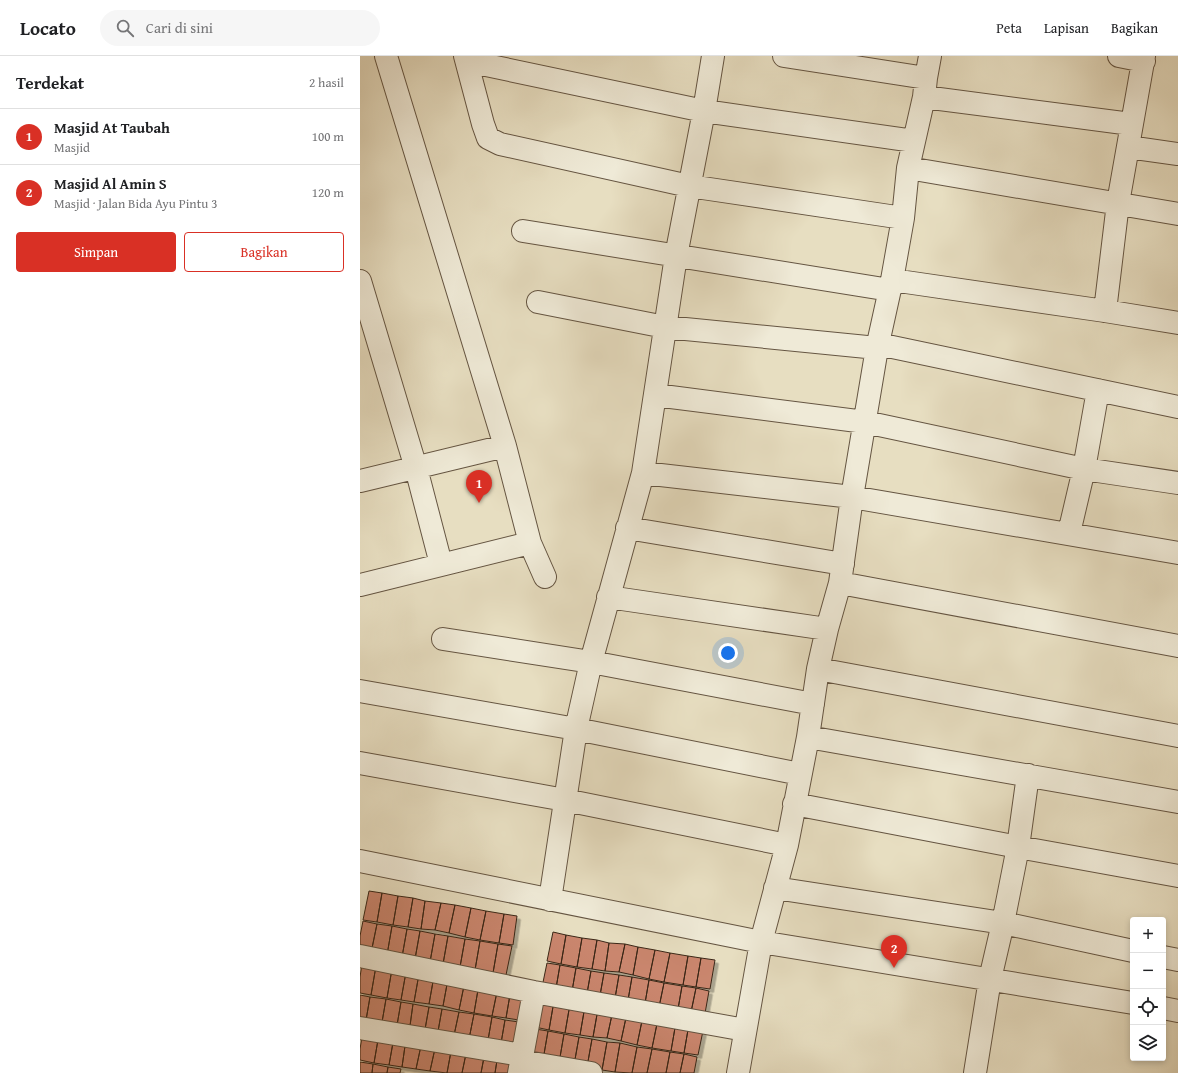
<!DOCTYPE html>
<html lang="id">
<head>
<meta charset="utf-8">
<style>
	:root { --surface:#fff; --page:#f6f6f6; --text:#202124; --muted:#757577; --line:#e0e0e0; --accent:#d93025 }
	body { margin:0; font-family:"Gentium Book Plus",serif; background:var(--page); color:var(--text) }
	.controls { position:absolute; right:12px; bottom:12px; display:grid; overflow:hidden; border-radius:4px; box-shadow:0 2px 6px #0003 }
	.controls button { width:36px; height:36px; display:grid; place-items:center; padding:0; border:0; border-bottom:1px solid var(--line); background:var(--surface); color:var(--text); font:20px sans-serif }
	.you { position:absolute; left:368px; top:597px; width:14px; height:14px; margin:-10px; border:3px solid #fff; border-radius:50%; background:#1a73e8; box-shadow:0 0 0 6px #1a73e833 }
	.badge { display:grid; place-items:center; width:26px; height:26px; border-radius:50%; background:var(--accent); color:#fff; font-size:13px; font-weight:700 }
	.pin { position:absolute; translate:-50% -33px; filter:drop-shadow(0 1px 2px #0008) }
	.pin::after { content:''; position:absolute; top:21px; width:14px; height:12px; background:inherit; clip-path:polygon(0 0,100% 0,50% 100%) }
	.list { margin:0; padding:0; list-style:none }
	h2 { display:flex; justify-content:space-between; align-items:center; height:52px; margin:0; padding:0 16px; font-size:17px }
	h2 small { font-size:13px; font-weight:400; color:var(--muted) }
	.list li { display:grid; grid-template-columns:26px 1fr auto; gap:12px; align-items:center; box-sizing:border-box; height:56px; padding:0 16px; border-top:1px solid var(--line) }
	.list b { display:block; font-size:15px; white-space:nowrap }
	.list p { margin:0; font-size:13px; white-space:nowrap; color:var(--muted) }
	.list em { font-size:13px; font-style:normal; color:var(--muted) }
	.actions { display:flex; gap:8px; padding:12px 16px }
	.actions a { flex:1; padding:9px 0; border:1px solid var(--accent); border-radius:4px; text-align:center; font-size:14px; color:var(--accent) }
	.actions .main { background:var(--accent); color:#fff }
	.icon { flex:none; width:22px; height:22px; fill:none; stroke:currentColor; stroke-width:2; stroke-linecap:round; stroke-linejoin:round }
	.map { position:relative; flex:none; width:818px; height:1017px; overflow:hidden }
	header { display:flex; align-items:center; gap:24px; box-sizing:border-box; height:56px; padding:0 20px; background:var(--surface); border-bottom:1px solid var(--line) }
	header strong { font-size:19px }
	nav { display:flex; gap:22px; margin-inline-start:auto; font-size:14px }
	.search { width:280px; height:36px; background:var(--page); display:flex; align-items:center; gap:10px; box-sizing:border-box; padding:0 14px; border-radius:22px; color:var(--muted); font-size:15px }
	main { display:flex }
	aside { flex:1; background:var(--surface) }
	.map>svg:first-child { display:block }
	.building { fill:#ca866e; stroke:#3a2717; filter:url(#shadow) }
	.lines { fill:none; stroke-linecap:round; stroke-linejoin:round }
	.minor-casing { stroke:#655542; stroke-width:24 }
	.minor { stroke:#efead7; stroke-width:22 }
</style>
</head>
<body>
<header>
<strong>Locato</strong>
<div class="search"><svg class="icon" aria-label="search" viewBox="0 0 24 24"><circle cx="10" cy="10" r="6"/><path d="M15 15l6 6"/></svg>Cari di sini</div>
<nav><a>Peta</a><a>Lapisan</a><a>Bagikan</a></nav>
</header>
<main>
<aside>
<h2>Terdekat<small>2 hasil</small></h2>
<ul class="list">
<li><span class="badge">1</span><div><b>Masjid At Taubah</b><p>Masjid</p></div><em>100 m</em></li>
<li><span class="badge">2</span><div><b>Masjid Al Amin S</b><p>Masjid · Jalan Bida Ayu Pintu 3</p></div><em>120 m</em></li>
</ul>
<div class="actions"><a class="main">Simpan</a><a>Bagikan</a></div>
</aside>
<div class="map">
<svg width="818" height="1017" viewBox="0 0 818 1017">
	<defs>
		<filter id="shadow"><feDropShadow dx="3.5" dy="3.5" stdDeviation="0" flood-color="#0004"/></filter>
	</defs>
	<rect width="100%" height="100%" fill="#e7dec1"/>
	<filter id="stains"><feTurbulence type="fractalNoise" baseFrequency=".005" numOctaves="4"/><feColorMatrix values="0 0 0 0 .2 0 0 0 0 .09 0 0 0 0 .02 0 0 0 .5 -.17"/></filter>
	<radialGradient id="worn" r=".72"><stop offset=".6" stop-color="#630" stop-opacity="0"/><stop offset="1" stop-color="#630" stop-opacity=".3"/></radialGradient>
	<path class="building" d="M9,835L22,837L17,866L3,864Z
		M22,837L38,840L33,869L17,866Z
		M38,840L53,842L48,871L33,869Z
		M53,842L65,845L61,873L48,871Z
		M65,845L81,847L75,874L61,873Z
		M81,847L95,849L89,877L75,874Z
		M95,849L111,852L105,881L89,877Z
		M111,852L126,855L120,884L105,881Z
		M126,855L144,858L139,887L120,884Z
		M144,858L157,860L153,889L139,887Z
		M3,865L17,868L11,897L0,894V880Z
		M17,868L32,870L27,899L11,897Z
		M32,870L47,873L42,901L27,899Z
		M47,873L60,875L55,903L42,901Z
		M60,875L75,878L70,906L55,903Z
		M193,876L206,879L201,908L187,905Z
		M75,878L88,880L83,908L70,906Z
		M206,879L222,882L217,911L201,908Z
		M88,880L105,883L100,911L83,908Z
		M222,882L237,884L232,913L217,911Z
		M105,883L120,885L115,914L100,911Z
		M237,884L249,887L245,915L232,913Z
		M120,885L138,888L133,917L115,914Z
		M249,887L265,888L259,916L245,915Z
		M138,888L152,890L146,919L133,917Z
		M265,888L278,891L273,919L259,916Z
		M278,891L295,894L289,923L273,919Z
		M295,894L310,897L304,926L289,923Z
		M310,897L328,900L323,929L304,926Z
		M328,900L341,902L336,931L323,929Z
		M341,902L355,904L350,933L336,931Z
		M187,907L200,909L195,938L181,936Z
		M2,908L16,910L11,939L0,937V921Z
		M200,909L216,912L211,941L195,938Z
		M16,910L32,913L27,942L11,939Z
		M216,912L231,915L226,943L211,941Z
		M32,913L46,916L41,944L27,942Z
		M231,915L244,917L239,945L226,943Z
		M46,916L59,918L54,946L41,944Z
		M244,917L259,919L254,948L239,945Z
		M59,918L74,920L69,948L54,946Z
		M259,919L272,921L267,950L254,948Z
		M74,920L88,923L83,950L69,948Z
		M272,921L289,924L284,953L267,950Z
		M88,923L105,925L99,954L83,950Z
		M289,924L304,927L298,956L284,953Z
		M105,925L119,928L114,957L99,954Z
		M304,927L322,930L317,959L298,956Z
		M119,928L138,931L132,960L114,957Z
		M322,930L336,932L330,961L317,959Z
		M138,931L151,933L146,962L132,960Z
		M336,932L349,935L344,963L330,961Z
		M151,933L165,935L159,964L146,962Z
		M0,939L10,941L5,970L0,969Z
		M10,941L26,943L21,972L5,970Z
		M26,943L41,946L36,975L21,972Z
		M181,943L194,945L189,974L175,971Z
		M194,945L210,948L205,977L189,974Z
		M41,946L53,948L49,977L36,975Z
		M53,948L69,951L64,979L49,977Z
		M210,948L225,950L220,979L205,977Z
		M225,950L238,953L233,981L220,979Z
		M69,951L82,953L77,981L64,979Z
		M82,953L99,956L93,984L77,981Z
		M238,953L253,954L247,982L233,981Z
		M253,954L267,957L261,985L247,982Z
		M99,956L114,958L108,988L93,984Z
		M267,957L283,960L277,989L261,985Z
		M114,958L132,961L127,990L108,988Z
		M283,960L298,963L292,992L277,989Z
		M132,961L145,964L140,993L127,990Z
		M298,963L316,966L311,995L292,992Z
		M145,964L159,966L154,995L140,993Z
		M316,966L329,968L324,997L311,995Z
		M329,968L344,970L338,999L324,997Z
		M175,973L188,975L183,1004L169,1002Z
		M3,975L19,978L14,1007L0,1004V993Z
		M188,975L204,978L199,1007L183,1004Z
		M19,978L34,981L29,1009L14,1007Z
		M204,978L219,981L214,1009L199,1007Z
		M34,981L46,983L42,1011L29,1009Z
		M219,981L232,983L227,1011L214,1009Z
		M46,983L62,985L56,1013L42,1011Z
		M232,983L247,986L242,1014L227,1011Z
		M62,985L76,988L70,1015L56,1013Z
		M247,986L260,987L255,1016L242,1014Z
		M260,987L277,991L272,1017L255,1016Z
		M76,988L92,990L87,1017L70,1015Z
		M92,990L107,993L102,1017H87Z
		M277,991L292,993L287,1017H272Z
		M107,993L125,996L121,1017H102Z
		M292,993L310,996L306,1017H287Z
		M125,996L138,998L135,1017H121Z
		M310,996L324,998L320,1017H306Z
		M138,998L153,1000L149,1017H135Z
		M324,998L337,1001L334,1017H320Z
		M0,1006L13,1008L12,1017H0Z
		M13,1008L28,1011L27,1017H12Z
		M28,1011L41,1013L40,1017H27Z"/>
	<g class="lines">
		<g class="minor-casing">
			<path id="minor" d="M26,0L145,390L170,487L185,521
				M105,0L123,68L128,82L140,88L329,130L543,162
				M424,0L566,22
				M759,0L784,5
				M107,5L344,55L554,85
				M564,41L771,68
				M768,91L818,98
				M548,112L818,158
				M163,175L530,234
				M532,224L745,255L818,267
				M0,225L56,412L81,508
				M178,246L305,271L517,292
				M745,255L758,147L784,0
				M518,288L818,351
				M295,339L505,366L724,413L818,427
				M283,417L492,441L818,497
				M0,425L145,390
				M267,472L483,508
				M709,477L724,413L738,334
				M480,527L818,590
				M0,529L170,487
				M248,541L467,573
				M83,583L231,606L453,648
				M458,613L818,680
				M0,635L216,673L440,718
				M448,681L818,746
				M0,707L205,744L427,789
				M668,719L658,791L818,820
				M434,748L658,791L643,867L630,923L615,1017
				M0,805L401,886L773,947
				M415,832L643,867L773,895
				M190,844L216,673L231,606L283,417L316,200L344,55L353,0
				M0,900L174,936L385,974
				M803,901L818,904
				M803,952L818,955
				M0,972L162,999
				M161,1005L231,1017
				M159,1017L174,936
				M378,1017L401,886L427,789L448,681L458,613L467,573L480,527L492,441L517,292L532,224L543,162L548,112L564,41L566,22L570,0"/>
		</g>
		<use href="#minor" class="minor"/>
	</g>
	<rect width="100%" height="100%" filter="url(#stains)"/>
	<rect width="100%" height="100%" fill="url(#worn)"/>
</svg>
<div class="controls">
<button>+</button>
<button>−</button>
<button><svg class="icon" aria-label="locate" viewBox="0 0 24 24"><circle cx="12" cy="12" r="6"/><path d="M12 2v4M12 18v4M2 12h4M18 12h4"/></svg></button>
<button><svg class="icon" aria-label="layers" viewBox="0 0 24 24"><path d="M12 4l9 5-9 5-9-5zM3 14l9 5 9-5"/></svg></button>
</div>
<div class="you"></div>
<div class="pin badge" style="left:119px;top:447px">1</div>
<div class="pin badge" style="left:534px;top:912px">2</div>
</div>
</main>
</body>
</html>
